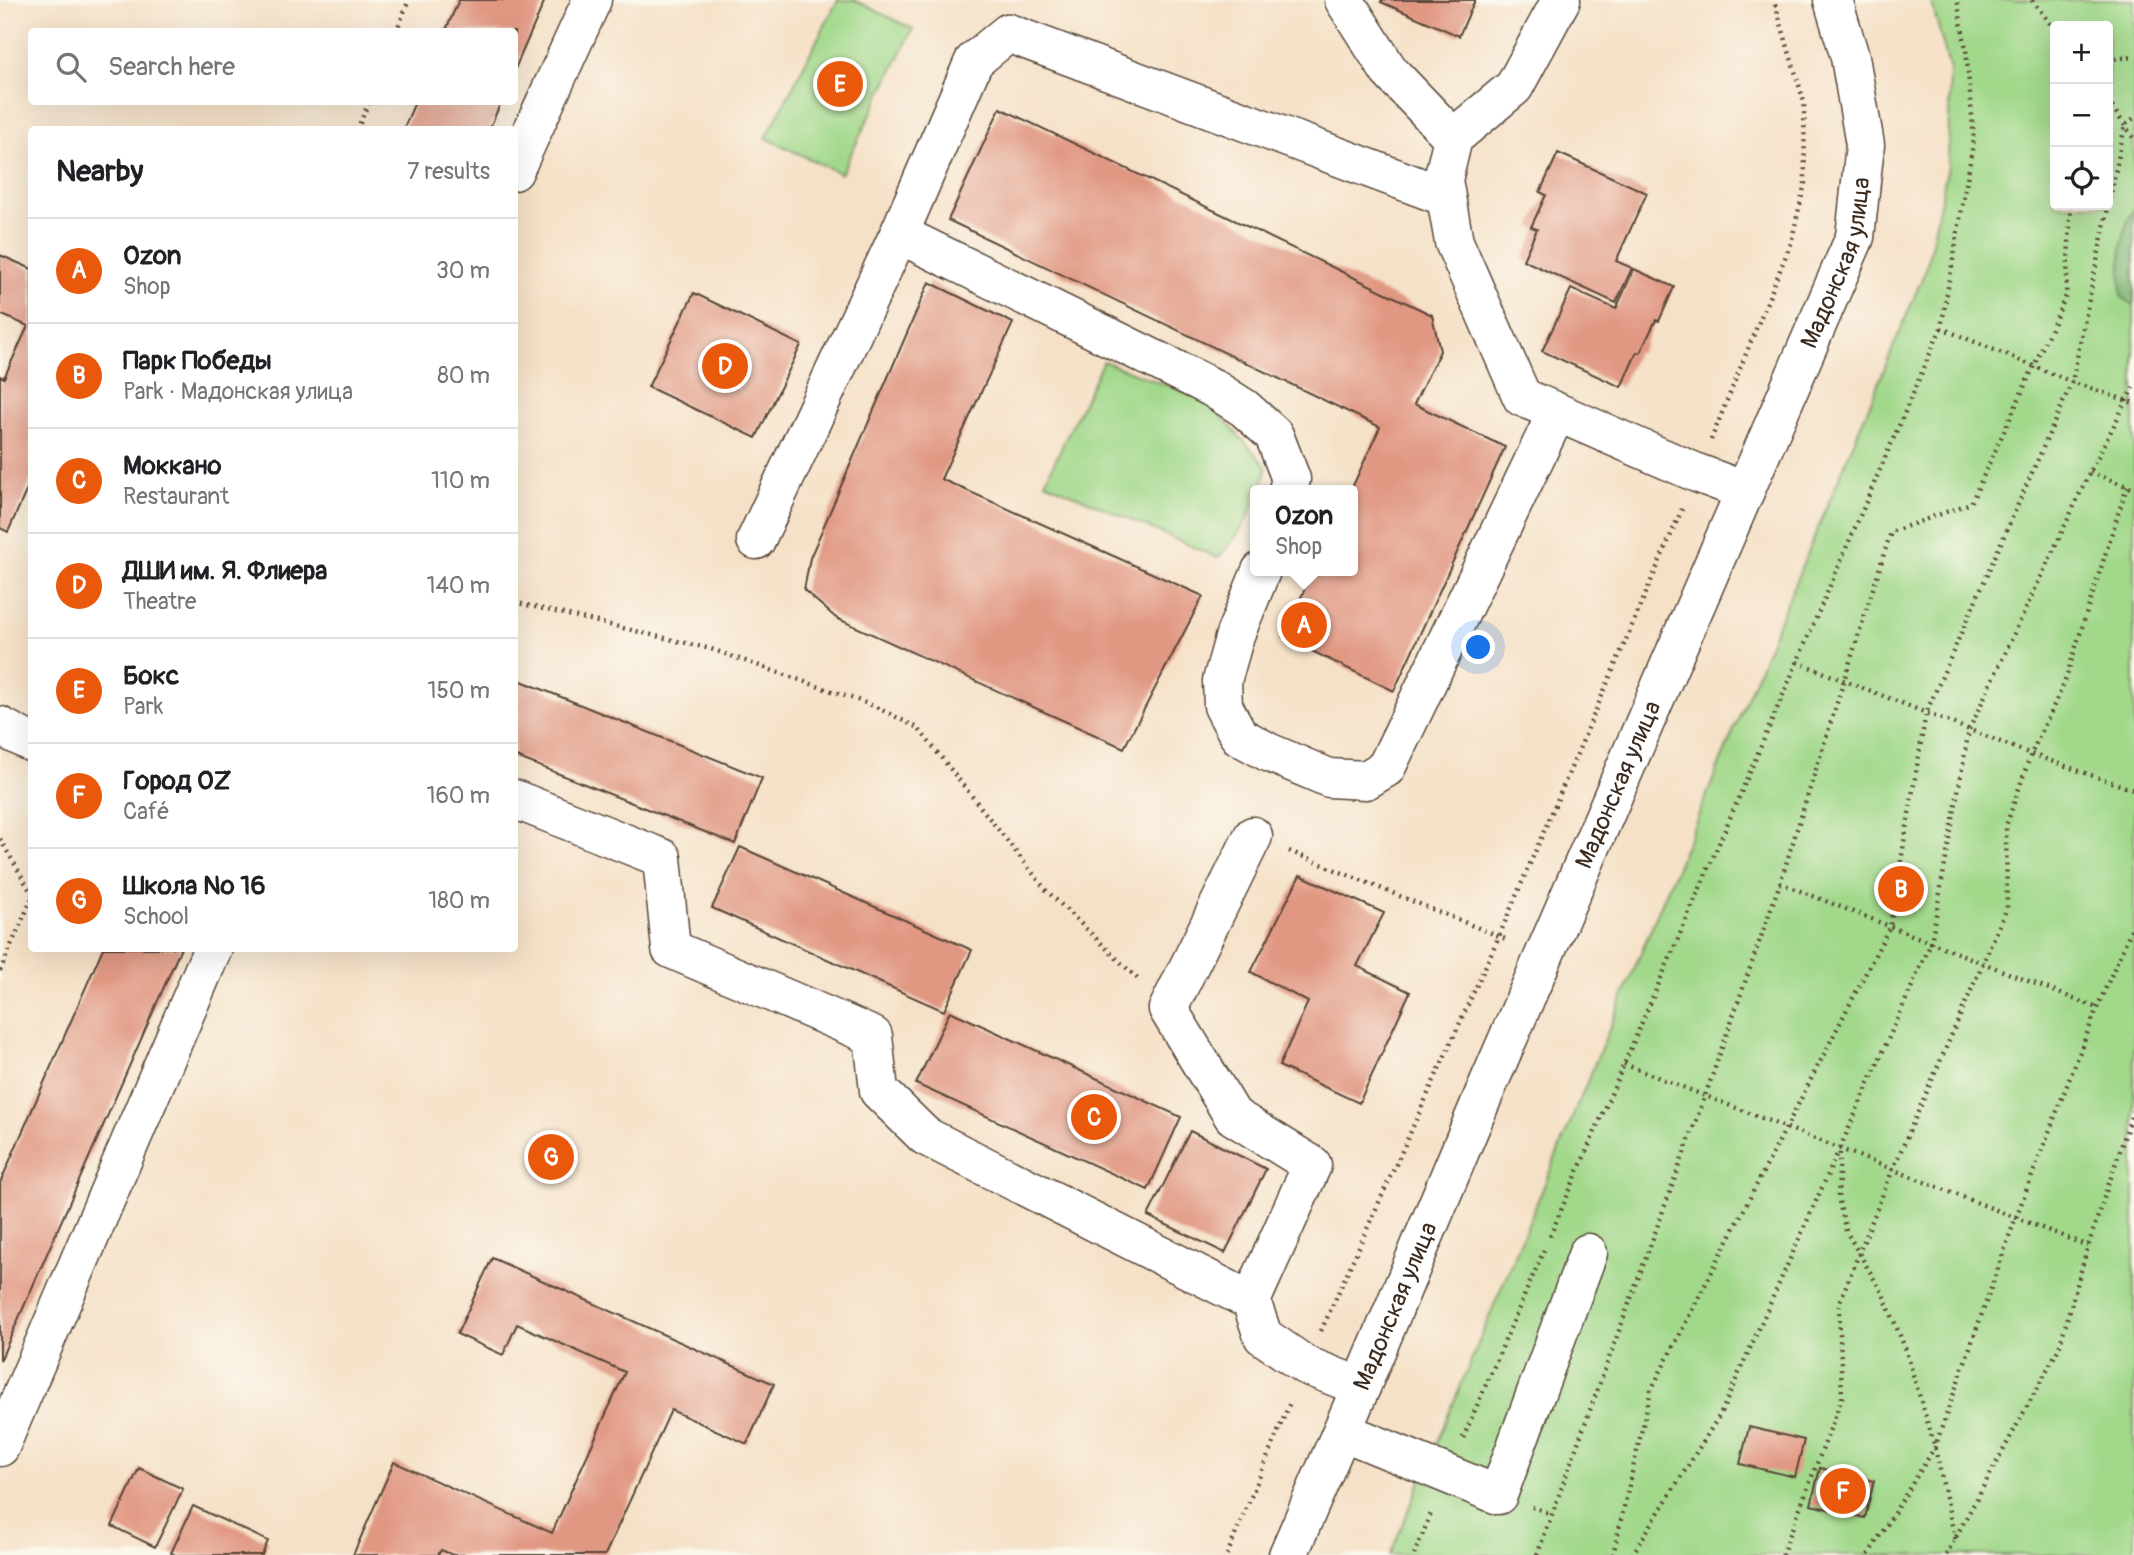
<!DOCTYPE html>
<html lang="en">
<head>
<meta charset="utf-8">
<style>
	:root { --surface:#fff; --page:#f6f6f6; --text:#202124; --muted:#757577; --line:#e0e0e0; --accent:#ea580c }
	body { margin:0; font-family:Pangolin,sans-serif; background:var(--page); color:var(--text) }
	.controls { position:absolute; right:21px; top:21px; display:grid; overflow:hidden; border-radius:7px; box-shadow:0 7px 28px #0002 }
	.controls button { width:63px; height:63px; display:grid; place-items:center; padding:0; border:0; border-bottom:2px solid var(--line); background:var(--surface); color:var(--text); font:35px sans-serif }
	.you { position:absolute; left:1479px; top:648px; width:24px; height:24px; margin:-18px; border:5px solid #fff; border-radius:50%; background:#1a73e8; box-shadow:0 0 0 10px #1a73e833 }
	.badge { display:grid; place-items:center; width:46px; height:46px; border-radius:50%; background:var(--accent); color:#fff; font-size:23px; font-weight:700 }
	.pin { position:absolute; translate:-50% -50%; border:4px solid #fff; box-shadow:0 2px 7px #0006 }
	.popup { position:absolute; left:1250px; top:485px; width:108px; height:91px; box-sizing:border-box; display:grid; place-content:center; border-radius:7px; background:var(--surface); filter:drop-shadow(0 2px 5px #0005); font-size:23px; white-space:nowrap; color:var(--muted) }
	.popup b { font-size:26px; color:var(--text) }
	.popup::after { content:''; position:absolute; left:50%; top:100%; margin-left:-14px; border:14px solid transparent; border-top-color:var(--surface) }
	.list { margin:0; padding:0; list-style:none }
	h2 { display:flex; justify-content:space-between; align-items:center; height:91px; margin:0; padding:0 28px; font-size:30px }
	h2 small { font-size:23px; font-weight:400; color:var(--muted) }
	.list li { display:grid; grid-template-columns:46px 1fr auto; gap:21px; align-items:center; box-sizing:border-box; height:105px; padding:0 28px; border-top:2px solid var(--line) }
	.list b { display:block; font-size:26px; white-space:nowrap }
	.list p { margin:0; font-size:23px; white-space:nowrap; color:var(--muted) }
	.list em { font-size:23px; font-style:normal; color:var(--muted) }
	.icon { flex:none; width:38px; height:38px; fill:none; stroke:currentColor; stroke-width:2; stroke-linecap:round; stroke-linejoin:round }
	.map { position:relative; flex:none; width:2134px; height:1555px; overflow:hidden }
	.search { position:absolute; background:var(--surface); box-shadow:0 7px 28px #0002; left:28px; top:28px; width:490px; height:77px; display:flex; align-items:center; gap:18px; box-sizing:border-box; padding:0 24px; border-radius:7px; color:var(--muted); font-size:26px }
	.panel { position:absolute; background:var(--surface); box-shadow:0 7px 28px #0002; left:28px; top:126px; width:490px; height:826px; border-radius:7px }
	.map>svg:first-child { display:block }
	.green { fill:#a1d88a; stroke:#6e8154; stroke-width:2; fill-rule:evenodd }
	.forest { fill:#80b876; stroke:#5e714a; stroke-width:2 }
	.building { fill:#e19883 }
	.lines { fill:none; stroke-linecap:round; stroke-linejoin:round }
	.minor-casing { stroke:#574537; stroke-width:41 }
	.highway-casing { stroke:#574537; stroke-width:41 }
	.path { stroke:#574537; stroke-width:4.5; stroke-dasharray:2 5; stroke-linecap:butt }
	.minor { stroke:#fff; stroke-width:38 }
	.highway { stroke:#fff; stroke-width:38 }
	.labels { text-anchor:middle; stroke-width:5; stroke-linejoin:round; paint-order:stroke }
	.street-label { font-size:24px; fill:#3b2a1e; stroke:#fbf7ec }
</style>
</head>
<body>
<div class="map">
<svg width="2134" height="1555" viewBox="0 0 2134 1555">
	<rect width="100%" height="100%" fill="#fbf7ec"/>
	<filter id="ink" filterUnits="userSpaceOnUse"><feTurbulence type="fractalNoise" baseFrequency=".0143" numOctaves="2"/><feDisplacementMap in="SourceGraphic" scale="14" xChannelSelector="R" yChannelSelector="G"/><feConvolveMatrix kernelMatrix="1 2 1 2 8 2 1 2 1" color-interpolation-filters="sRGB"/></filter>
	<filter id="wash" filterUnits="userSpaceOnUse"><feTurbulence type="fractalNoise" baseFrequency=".00686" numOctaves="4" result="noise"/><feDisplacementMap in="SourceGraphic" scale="28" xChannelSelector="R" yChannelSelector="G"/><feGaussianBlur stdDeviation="1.57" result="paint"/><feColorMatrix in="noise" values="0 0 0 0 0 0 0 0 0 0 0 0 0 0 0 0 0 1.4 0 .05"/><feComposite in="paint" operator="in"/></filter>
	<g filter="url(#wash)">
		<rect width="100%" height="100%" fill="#f5e1c7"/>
		<path class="green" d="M838,0H854L913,29L841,174L766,138Z
			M1931,0H2134V1555H1390L1926,269L1948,166L1950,70ZM2055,26H2108V205H2055Z
			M1103,361L1208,401L1267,467L1261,490H1255C1255,516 1234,540 1218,558L1045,482Z"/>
		<path class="forest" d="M2134,208V306L2121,296C2121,266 2118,235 2134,208Z"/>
		<g id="blocks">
			<path class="building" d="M459,0H545L514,71V32H445Z
				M1382,0H1475L1459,36L1381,2Z
				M415,102H501L489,130H403Z
				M1000,108L1432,315L1440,351L1414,404L1505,447L1394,691L1283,637L1313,571H1353V490H1351L1380,427L948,220Z
				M1558,153L1647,193L1616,261L1632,268L1616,303L1523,260L1537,229L1531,227L1546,195L1540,192Z
				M0,255L32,269V478L8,532L0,528V376L4,378L28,326L0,314Z
				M1634,269L1674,287L1659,321L1656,320L1640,353L1637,352L1621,387L1542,351L1571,289L1616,309Z
				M929,282L1013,323L941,479L1203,596L1124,748L836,618L804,590L810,558Z
				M694,293L801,345L756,438L648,387Z
				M514,678L762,778L735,844L514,756Z
				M740,847L972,950L944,1011L712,908Z
				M1300,875L1384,913L1357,966L1410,992L1359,1103L1279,1066L1308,1002L1251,972Z
				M103,948H181L0,1361V1183Z
				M950,1011L1181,1117L1148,1190L916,1084Z
				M1190,1131L1266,1169L1225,1253L1148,1216Z
				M492,1258L774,1384L747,1444L671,1410L605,1555H453L441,1550L438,1555H353L394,1462L552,1533L625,1372L517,1324L503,1355L457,1334Z
				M1749,1427L1804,1440L1795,1477L1740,1464Z
				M139,1468L183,1489L155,1547L112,1526Z
				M1820,1468L1874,1481L1865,1518L1811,1505Z
				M193,1506L268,1541L262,1555H175L171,1553Z"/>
		</g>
	</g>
	<g filter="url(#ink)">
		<use href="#blocks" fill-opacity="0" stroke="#574537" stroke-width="2"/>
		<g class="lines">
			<g class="minor-casing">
				<path id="minor" d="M1344,0L1389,71L1453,138
					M1561,0L1514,87L1453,138L1443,180L1454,242L1522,397L1697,473L1745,491
					M514,171L592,0
					M899,234L974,61L1008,33L1446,197
					M756,540L899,234L1211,387L1244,408L1274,435L1291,479L1288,490
					M1261,571L1235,635L1222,681L1223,706L1239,736L1268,752L1329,778L1366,780L1386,768L1557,412
					M0,726L32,743
					M514,799L662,858L671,949L873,1036L879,1091L925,1136L1251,1301
					M1253,836L1168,1009L1233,1116L1312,1165L1251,1301L1263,1336L1305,1365L1361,1387
					M1342,1431L1498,1495L1588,1253
					M0,1447L213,948"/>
			</g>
			<g class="highway-casing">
				<g id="highway">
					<path id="s1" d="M1288,1555L1361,1387L1484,1094L1855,237L1865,145L1850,57L1833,0"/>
				</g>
			</g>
			<path class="path" d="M2032,0L2055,30
				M396,32L409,0
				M2108,59L2134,57
				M2108,101L2134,139
				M357,130L369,102
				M1941,328L2072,382L2134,403
				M1711,440L1791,243L1805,183L1804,102L1774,0
				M2090,472L2134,489
				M514,602L711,649L874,706L918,728L1046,890L1140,981
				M1797,662L2031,754L2134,790
				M0,839L32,894
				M1289,851L1508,940
				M1780,883L2097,1008
				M0,971L32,898
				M1624,1064L2088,1246
				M1550,1236L1941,328L1974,139L1966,49L1957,0
				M1321,1331L1499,936L1682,509
				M1463,1438L1544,1250
				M1532,1507L1552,1514
				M1955,1539L1935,1447L1905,1348L1883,1294L1846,1231L1838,1197L1840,1148L1931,943L1969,730L2090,472L2134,386
				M1227,1555L1291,1400
				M1414,1555L1432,1511
				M1537,1555L1705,1096L1780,883L1891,532L1971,503L2066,296L2071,205
				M1613,1555L1651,1390L1890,926L1926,713L2072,382L2125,125L2134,118
				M1632,1555L1721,1413L1838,1152
				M1782,1555L1842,1398L1839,1303L1893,1169L2007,908L2006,826L2031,754L2064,684L2127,486
				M1868,1555L1935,1447L2016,1217L2097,1008L2134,923
				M1946,1555L2059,1348L2088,1246L2134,1108"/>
			<use href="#minor" class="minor"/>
			<use href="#highway" class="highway"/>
		</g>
	</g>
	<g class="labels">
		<g class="street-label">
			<text dy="8" stroke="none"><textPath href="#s1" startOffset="1405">Мадонская улица</textPath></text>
			<text dy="8" stroke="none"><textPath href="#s1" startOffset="838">Мадонская улица</textPath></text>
			<text dy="8" stroke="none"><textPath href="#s1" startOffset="271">Мадонская улица</textPath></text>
		</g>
	</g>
</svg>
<div class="controls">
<button>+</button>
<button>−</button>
<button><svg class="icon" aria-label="locate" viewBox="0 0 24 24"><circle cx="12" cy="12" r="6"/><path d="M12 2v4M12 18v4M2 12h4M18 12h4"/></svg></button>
</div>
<div class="you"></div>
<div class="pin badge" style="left:1304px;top:625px">A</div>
<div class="popup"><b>Ozon</b>Shop</div>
<div class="pin badge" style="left:1901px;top:889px">B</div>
<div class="pin badge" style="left:1094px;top:1117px">C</div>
<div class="pin badge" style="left:725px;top:366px">D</div>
<div class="pin badge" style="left:840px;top:84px">E</div>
<div class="pin badge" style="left:1843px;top:1491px">F</div>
<div class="pin badge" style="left:551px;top:1157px">G</div>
<div class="search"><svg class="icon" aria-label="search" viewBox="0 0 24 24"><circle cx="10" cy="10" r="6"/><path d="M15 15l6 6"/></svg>Search here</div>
<section class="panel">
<h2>Nearby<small>7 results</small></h2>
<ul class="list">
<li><span class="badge">A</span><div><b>Ozon</b><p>Shop</p></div><em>30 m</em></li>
<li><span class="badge">B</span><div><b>Парк Победы</b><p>Park · Мадонская улица</p></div><em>80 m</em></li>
<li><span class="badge">C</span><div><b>Моккано</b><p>Restaurant</p></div><em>110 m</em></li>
<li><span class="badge">D</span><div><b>ДШИ им. Я. Флиера</b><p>Theatre</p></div><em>140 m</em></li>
<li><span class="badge">E</span><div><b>Бокс</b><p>Park</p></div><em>150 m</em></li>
<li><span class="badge">F</span><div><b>Город OZ</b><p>Café</p></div><em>160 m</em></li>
<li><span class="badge">G</span><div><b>Школа № 16</b><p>School</p></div><em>180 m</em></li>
</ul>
</section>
</div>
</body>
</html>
